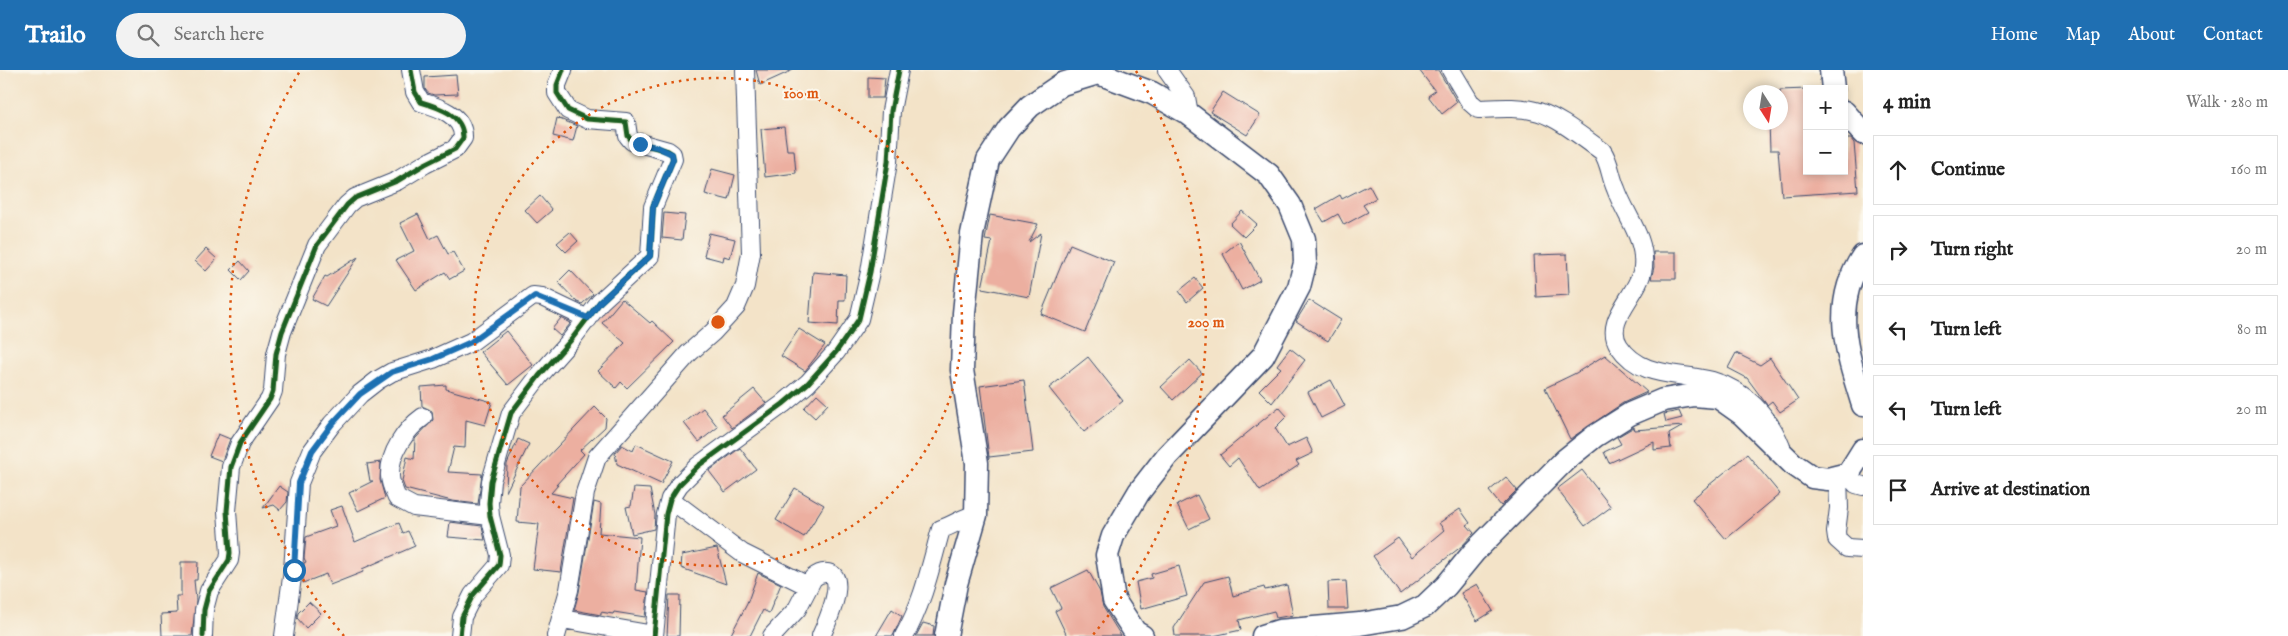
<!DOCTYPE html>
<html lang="en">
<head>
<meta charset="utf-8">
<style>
	:root { --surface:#fff; --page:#f2f2f2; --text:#222; --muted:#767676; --line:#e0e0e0; --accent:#1f6fb2 }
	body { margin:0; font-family:"IM FELL English",serif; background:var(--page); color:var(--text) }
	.controls { position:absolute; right:15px; top:15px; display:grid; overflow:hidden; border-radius:0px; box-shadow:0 2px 8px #0003 }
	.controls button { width:45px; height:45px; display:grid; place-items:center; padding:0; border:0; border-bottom:1px solid var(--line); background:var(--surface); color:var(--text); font:25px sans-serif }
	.compass { position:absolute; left:1743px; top:15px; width:45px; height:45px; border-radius:50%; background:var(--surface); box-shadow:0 2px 8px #0003; rotate:168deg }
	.stop { position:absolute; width:15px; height:15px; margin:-11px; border:4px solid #1f6fb2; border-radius:50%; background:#fff }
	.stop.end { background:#1f6fb2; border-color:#fff; box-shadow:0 1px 5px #0008 }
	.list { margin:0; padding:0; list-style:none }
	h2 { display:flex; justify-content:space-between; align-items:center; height:65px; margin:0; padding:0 20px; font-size:21px }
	h2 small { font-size:16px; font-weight:400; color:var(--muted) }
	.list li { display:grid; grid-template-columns:32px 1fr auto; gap:15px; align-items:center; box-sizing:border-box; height:70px; margin:0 10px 10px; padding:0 10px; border:1px solid var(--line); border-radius:0px }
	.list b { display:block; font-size:19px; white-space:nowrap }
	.list em { font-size:16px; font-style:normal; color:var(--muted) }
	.icon { flex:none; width:28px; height:28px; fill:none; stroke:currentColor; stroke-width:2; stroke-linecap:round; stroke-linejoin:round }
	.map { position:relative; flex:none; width:1863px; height:566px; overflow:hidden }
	header { display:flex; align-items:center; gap:30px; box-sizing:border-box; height:70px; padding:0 25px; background:var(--accent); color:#fff }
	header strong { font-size:24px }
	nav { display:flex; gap:28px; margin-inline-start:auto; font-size:18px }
	.search { width:350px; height:45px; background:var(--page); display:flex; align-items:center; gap:12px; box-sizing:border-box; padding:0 18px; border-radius:28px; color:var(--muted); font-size:19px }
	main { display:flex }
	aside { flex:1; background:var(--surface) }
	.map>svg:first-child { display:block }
	.building { fill:#ecafa0 }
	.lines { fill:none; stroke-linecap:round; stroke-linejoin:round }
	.minor-casing { stroke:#3b4a6e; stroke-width:20 }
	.major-casing { stroke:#3b4a6e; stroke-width:25 }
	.minor { stroke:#fff; stroke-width:18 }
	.major { stroke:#fff; stroke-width:22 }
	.cycleway-casing { stroke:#fbf7ec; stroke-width:8 }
	.cycleway { stroke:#1b5e20; stroke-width:5 }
	.route { stroke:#1f6fb2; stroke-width:6 }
	.ring { fill:none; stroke:#de5710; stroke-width:2.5; stroke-dasharray:2.5 5 }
	.centre { fill:#de5710; stroke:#fbf7ec; stroke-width:2.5 }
	.ring-label { font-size:15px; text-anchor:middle; font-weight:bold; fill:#de5710; stroke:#fbf7ec; stroke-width:4; stroke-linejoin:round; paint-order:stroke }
</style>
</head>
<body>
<header>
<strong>Trailo</strong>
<div class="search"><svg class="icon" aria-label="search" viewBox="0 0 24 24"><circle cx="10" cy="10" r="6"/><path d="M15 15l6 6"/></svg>Search here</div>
<nav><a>Home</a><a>Map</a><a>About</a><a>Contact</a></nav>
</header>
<main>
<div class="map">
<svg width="1863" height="566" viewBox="0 0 1863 566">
	<rect width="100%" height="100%" fill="#fbf7ec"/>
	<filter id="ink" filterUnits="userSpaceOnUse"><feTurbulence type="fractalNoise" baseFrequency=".02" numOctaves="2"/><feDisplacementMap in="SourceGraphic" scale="10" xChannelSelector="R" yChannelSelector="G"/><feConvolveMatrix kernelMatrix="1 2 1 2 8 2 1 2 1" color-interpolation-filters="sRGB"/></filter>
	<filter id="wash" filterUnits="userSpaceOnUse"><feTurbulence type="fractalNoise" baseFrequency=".0096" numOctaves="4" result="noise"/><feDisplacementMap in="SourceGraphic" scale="20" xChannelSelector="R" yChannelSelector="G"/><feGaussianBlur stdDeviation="1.12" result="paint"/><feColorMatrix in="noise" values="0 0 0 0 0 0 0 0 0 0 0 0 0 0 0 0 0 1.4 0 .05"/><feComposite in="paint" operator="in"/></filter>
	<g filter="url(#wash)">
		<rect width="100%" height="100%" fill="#f3e3c8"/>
		<g id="blocks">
			<path class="building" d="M756,0H793L760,15Z
				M1419,0H1438L1457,32L1442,44L1428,26L1435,21Z
				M456,5L458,24L434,25L428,23L425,19V7Z
				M868,7L885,8L883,28H868Z
				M1807,19V101H1844V69H1851L1854,73L1858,121L1782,126L1778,80H1770L1769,52H1780V20Z
				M1223,22L1260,45L1247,65L1210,42Z
				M557,48L577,56L573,71L553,66Z
				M784,57L787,80H794L796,103L765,107L761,59Z
				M712,99L735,105L729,130L705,124Z
				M1369,115L1376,128L1363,135L1368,142L1344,155L1338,144L1324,152L1316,139L1340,125L1342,129Z
				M540,126L552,140L537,153L525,140Z
				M1242,141L1257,154L1244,167L1230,154Z
				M664,143L685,145L682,170L662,168Z
				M418,144L430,169L438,165L448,184L453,182L464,201L450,209L445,202L416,220L396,190L414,181L400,153Z
				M990,145L1038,154L1029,172L1041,163L1029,227L982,218L992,171L985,170Z
				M570,162L578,171L566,182L557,173Z
				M709,163L735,169L730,188L724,186L723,191L704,186Z
				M1239,171L1260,210L1242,220L1223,184Z
				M1070,174L1114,192L1085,262L1041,244Z
				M206,179L217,189L206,201L195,191Z
				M1653,182H1676V209H1651L1654,197Z
				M1567,184L1569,225L1536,227L1534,185Z
				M358,187L326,236L312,229L325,206L327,207Z
				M240,191L249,201L241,210L231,200Z
				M570,200L593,224L582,234L577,232L558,212Z
				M813,202L846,205L845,230H839L838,255L809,253Z
				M1195,208L1203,218L1187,232L1179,221Z
				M622,229L650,253L652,251L674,272L627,318L621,312L616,318L598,301L625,273L602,253Z
				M1309,230L1341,250L1328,271L1296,251Z
				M561,248L571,253L560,266L552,259Z
				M799,259L825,275L805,301L781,286Z
				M506,261L533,295L508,315L480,282Z
				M1290,278L1305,290L1272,333L1259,320L1281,298L1277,295Z
				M1736,283L1760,295L1770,288L1798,330L1780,342L1772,331L1767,335L1747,308L1728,298Z
				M1605,285L1647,322L1623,333L1570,369L1545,318L1576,303Z
				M1088,287L1123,331L1084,362L1049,318Z
				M1190,290L1202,303L1173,330L1161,317Z
				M1024,310L1033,382L989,387L980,316Z
				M1331,310L1345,336L1321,348L1308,322Z
				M446,315V319L492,332L485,355L466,350L465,378L454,377L448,402L482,404L478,434L452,431L405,419L402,411L407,387L414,389L415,369L433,350L432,341L422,336L421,317Z
				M754,319L766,333L732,358L722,345Z
				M817,324L828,334L815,348L804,338Z
				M595,337L606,348L605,357L580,380L584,384L556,415H558L551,423L573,428L561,502L533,499L539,454L517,452L520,416Z
				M1279,337L1287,346L1275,358L1287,377L1306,368L1313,383L1296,391L1299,395L1260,421L1238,388L1229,396L1220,385Z
				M703,338L718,357L699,372L684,353Z
				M1679,341L1682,348L1666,352L1664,344Z
				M1683,356L1669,364L1671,378L1654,380V372L1609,393L1604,382L1621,374L1617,367L1634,357L1635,360Z
				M218,364L230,369L222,391L209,386Z
				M518,369L529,374L506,422L507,394Z
				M636,374L673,391L661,414L617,394L615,383L622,375L633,381Z
				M740,378L756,399L725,422L709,401Z
				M1747,384L1780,424L1726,469L1692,429Z
				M381,392L380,410L385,428L358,441L349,423L373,411H370L367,394Z
				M1582,400L1611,437L1585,456L1557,419Z
				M1506,407L1517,420L1501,436L1489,421Z
				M279,416L288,422L287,432L280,440L274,435L263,438Z
				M634,418L650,419L655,445L654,459L632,464L626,437L631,436Z
				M795,418L824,435L804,467L776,450Z
				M1197,425L1209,449L1189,459L1177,435Z
				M594,432L601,434L599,463L640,467L636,520L648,522L645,547L614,542L613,544L601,542V545L574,540L579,522Z
				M342,436L355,472L399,453L403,463L408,461L415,476L362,499L363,502L330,515L326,504L303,513L304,493L306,492L304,488L306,467L336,456L330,440Z
				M1460,439L1470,453L1467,455L1474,463L1462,476L1400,524L1373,486L1398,468L1412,487L1444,460L1439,453Z
				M450,452L482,456L485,470L448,467Z
				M717,478L726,514L681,498L682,485Z
				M181,492H198L197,510H194L196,530L192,566H162L161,544L177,543L176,526H181Z
				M1179,496L1187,526L1141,539L1136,512L1152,508L1151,504Z
				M1088,500L1100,522L1103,537L1121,566H1067L1055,541L1061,538L1051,518Z
				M758,503L781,514L769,543L763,540L750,566H730L747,534Z
				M1228,506L1233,526L1264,517L1265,520L1287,515L1293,545L1276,548L1274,541L1239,550L1241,560L1213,566H1175L1174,558L1204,512Z
				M1346,511L1348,539H1329L1328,512Z
				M1477,514L1493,541L1477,551L1461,523Z
				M669,525H680L679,566H667Z
				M309,532L321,543L306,558L297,548L298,543Z
				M892,539L902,546L893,566H876Z
				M923,553L934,556L933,566H916Z"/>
		</g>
	</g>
	<g filter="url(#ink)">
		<use href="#blocks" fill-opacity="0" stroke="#3b4a6e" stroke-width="1"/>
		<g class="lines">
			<g class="minor-casing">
				<path id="minor" d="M1167,0L1186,27L1189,44
					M1451,0L1470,32L1478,39C1498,38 1520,36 1539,42C1561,49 1583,68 1602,81C1610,92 1610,106 1616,119C1625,145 1646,168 1643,197C1640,224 1602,250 1619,276C1641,309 1679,302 1712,311C1744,320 1769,346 1781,377
					M423,347C406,359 389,383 390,406C390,413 394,421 397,428L414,437L490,446
					M1848,404L1856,414L1863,416
					M1838,406L1839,438L1836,462L1837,469L1847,478L1863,479
					M670,429L742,483L808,516
					M562,549L654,565
					M203,566L204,540L209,521L229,490L230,483L227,441L231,397L240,373L270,329L273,321L276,284L282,262L317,175L347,135L355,128L397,111L425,94L455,79L463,68C464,45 438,37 421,32L415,22L411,0
					M284,566L293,500L299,413L312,381L332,354L360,324L378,310L392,302L433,289L471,272L533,226L542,227L588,249
					M460,566L462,547L473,525L499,495L500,485L490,446L489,433L491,411L511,343L539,306L571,270L600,232L650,186L653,137L673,89L672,84L668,81L632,71L628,66L626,52L587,49L568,40L557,23V15L563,0
					M556,566L569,520L585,423L597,387L689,283L713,262L736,237L745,216L751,183L745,0
					M654,566L666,444L670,429L679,415L698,396L783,334L808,313L836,282L859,249L870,202L888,92L891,41L899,0
					M772,566L797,539L813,508C818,504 824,501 831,504C846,511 826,555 821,566
					M904,566C923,533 931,495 941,459C954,455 963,447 976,445"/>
			</g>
			<g class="major-casing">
				<path id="major" d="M1831,0L1833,19
					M1844,42L1863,63
					M1863,186C1830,235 1847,284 1863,335
					M946,566L956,514L976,445L977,393L962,300L964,243L972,164L988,90L1009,58L1030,36L1062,14L1098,3L1152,23L1189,44L1269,105L1290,135L1304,169L1305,193L1299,217L1263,286L1167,386L1139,422L1113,466L1107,485L1114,530L1135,562L1142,566
					M1263,566L1279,561L1360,554L1402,547L1425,536L1446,516L1474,482L1565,390L1595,366L1630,344L1663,330L1694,325L1718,327L1742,344L1793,394L1812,407L1828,409L1848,404L1863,380"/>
			</g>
			<use href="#minor" class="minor"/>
			<use href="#major" class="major"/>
			<g class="cycleway-casing">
				<path id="cycleway" d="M203,566L204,540L209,521L229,490L230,483L227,441L231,397L240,373L270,329L273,321L276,284L282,262L317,175L347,135L355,128L397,111L425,94L455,79L463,68C464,45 438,37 421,32L415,22L411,0
					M460,566L462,547L473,525L499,495L500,485L490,446L489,433L491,411L511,343L539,306L571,270L600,232L650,186L653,137L673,89L672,84L668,81L632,71L628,66L626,52L587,49L568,40L557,23V15L563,0
					M654,566L666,444L670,429L679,415L698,396L783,334L808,313L836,282L859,249L870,202L888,92L891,41L899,0"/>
			</g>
			<use href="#cycleway" class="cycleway"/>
		</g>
	</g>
	<g class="lines" filter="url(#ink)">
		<path class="route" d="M294,500L299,413L312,381L332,354L360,324L392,302L433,289L471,272L535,226L588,248L600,232L650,186L653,137L673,89L672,84L657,77L640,74"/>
	</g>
	<g class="ring">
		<circle cx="718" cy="252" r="244"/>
		<path d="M344 566A488 488 0 0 1 300 1M1136 1A488 488 0 0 1 1092 566"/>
	</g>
	<circle cx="718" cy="252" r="8" class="centre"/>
	<g class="ring-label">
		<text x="801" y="28">100 m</text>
		<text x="1206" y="257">200 m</text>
	</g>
</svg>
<div class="controls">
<button>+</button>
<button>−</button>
</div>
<svg class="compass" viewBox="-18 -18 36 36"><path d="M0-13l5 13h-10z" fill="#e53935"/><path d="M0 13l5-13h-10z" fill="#767676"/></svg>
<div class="stop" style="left:294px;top:500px"></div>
<div class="stop end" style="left:640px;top:74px"></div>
</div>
<aside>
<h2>4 min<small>Walk · 280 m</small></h2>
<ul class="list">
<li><svg class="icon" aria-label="ahead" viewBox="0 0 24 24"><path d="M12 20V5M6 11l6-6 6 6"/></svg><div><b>Continue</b></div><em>160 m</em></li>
<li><svg class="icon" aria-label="right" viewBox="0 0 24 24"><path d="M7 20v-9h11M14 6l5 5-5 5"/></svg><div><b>Turn right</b></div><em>20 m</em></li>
<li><svg class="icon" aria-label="left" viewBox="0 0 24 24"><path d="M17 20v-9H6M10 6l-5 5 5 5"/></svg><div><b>Turn left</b></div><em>80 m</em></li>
<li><svg class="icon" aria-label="left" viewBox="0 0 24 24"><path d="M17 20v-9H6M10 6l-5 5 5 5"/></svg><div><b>Turn left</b></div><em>20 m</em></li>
<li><svg class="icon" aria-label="arrive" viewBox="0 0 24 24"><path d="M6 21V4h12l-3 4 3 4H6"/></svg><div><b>Arrive at destination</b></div></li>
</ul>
</aside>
</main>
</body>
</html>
